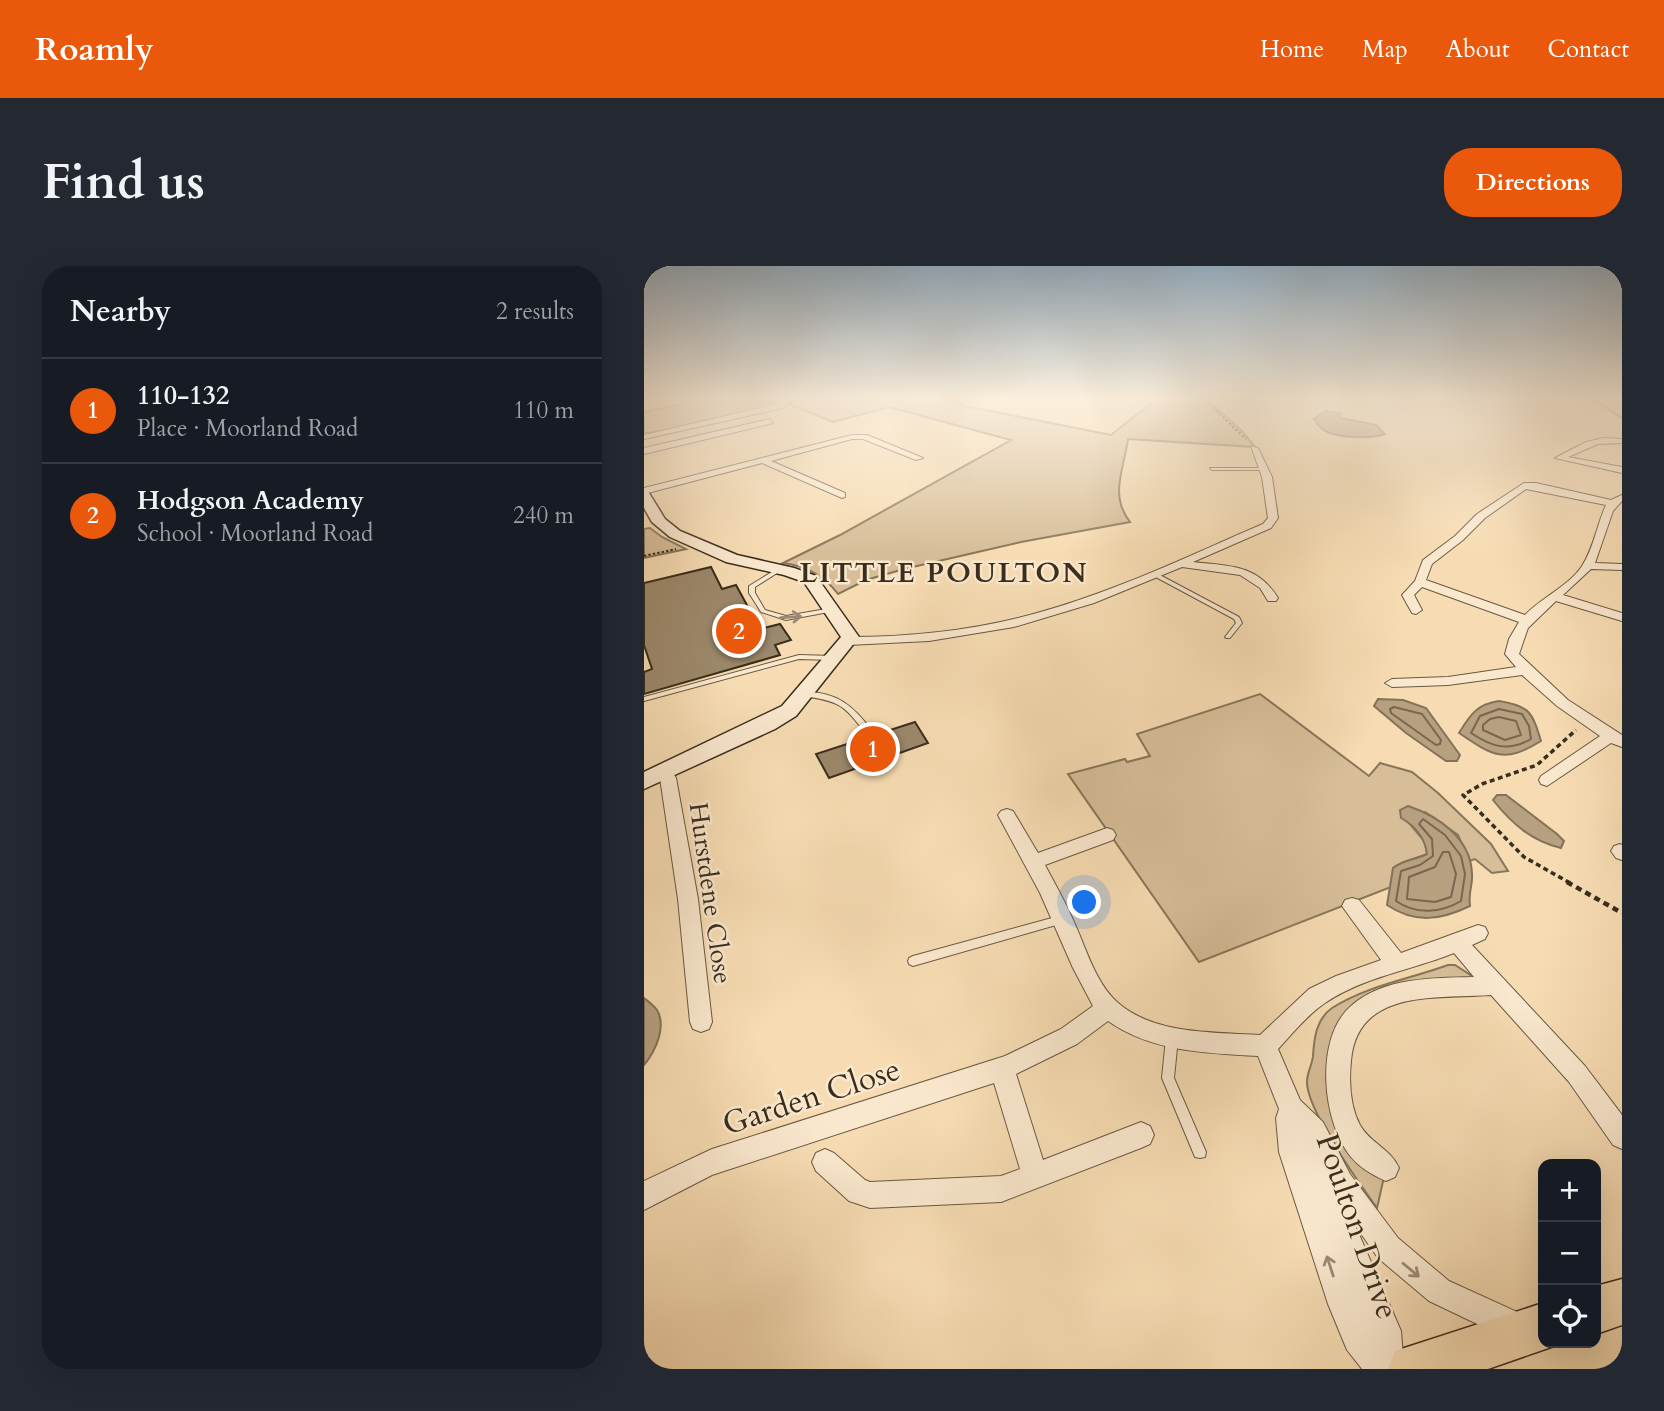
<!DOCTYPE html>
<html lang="en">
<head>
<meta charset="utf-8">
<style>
	:root { --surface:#171b24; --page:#242831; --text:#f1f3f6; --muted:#9ea1a6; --line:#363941; --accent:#ea580c }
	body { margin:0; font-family:Cardo,serif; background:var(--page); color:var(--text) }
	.controls { position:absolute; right:21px; bottom:21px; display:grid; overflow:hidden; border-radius:14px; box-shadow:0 7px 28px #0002 }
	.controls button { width:63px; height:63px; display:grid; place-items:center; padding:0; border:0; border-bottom:2px solid var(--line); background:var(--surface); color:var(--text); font:35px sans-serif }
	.you { position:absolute; left:441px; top:637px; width:24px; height:24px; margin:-18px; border:5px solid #fff; border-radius:50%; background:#1a73e8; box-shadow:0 0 0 10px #1a73e833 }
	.badge { display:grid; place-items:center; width:46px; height:46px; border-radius:50%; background:var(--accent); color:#fff; font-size:23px; font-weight:700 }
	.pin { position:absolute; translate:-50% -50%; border:4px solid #fff; box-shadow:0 2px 7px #0006 }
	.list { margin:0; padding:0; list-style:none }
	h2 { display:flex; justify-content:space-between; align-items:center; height:91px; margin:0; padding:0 28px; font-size:30px }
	h2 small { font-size:23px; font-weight:400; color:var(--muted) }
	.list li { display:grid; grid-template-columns:46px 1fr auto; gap:21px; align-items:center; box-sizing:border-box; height:105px; padding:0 28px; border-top:2px solid var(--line) }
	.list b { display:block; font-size:26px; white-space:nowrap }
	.list p { margin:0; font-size:23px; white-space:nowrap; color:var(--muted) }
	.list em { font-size:23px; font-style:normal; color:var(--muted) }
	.icon { flex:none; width:38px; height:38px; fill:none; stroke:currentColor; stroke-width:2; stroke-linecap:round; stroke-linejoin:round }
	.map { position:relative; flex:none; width:978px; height:1103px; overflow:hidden; border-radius:28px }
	header { display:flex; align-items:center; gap:42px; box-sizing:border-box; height:98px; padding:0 35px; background:var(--accent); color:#fff }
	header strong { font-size:33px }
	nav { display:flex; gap:38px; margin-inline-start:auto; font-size:24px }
	.intro { display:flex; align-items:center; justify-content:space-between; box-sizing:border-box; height:168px; padding:0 42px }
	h1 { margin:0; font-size:49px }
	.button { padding:18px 32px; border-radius:28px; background:var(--accent); color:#fff; font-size:24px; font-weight:700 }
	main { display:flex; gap:42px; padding:0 42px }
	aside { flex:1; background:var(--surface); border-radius:28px; box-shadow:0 7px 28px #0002 }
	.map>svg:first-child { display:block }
	.green { fill:#d7be99; stroke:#88765a; stroke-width:2 }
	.water { fill:#b6a080; stroke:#847258; stroke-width:2 }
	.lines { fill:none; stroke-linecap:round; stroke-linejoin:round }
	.shore { stroke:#78664e; stroke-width:2 }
	.stream { stroke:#847258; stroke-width:2.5 }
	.building { fill:#9c886b; stroke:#392d1c; stroke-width:2 }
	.lane-casing { stroke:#685942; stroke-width:2 }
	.street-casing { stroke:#685942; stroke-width:2 }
	.secondary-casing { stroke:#392d1c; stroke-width:3 }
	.primary-casing { stroke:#392d1c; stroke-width:3 }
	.path-far2 { stroke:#392d1c; stroke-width:2; stroke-dasharray:2.5 2; stroke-linecap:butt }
	.path-far1 { stroke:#392d1c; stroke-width:3.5; stroke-dasharray:5 3.5; stroke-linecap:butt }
	.path { stroke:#392d1c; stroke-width:4.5; stroke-dasharray:6 4.5; stroke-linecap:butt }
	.lane { fill:#fae8ce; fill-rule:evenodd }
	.street { fill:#fae8ce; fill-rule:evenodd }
	.secondary { fill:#fae8ce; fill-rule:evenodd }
	.primary { fill:#f7dcb3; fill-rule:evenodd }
	.oneway { stroke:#9a8a75 }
	.labels { text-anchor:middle; stroke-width:5; stroke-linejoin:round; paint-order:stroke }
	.street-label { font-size:26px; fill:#392d1c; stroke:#fae8ce }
	.far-district-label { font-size:28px; font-weight:bold; letter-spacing:2px; fill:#392d1c; stroke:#fae8ce }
	.near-street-label { font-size:32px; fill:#392d1c; stroke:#fae8ce }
</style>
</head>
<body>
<header>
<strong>Roamly</strong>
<nav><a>Home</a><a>Map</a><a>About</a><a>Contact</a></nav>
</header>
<div class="intro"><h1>Find us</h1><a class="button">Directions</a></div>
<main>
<aside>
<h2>Nearby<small>2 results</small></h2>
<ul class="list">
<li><span class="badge">1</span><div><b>110-132</b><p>Place · Moorland Road</p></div><em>110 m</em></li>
<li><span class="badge">2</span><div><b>Hodgson Academy</b><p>School · Moorland Road</p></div><em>240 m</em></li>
</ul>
</aside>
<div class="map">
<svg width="978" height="1103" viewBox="0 0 978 1103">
	<rect width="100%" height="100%" fill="#f7dcb3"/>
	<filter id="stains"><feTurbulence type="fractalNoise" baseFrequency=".00286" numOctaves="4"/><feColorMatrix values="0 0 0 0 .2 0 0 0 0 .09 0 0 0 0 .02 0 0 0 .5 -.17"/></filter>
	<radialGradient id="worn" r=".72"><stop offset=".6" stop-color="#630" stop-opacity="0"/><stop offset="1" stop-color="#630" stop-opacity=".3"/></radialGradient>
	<path class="green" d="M63,132H120L134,140L19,166L0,167V146Z
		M162,132H308L320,137L316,139L467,169L514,132H561L598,165L611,181L484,173C480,203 465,229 486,256L377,276L260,303L222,314L194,328C180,309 162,300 139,297L196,269L367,174L245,141L189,156L142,137Z
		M6,262L18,271L42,283L0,292V263Z
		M616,428L725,510L736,497L768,506L794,527L847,578L864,605L848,607L831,593L825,595L814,569L781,546L765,557L781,576L783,588C771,594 760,593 750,602L747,621L555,696L424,508L481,493L483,496L506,490L493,468Z
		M804,699H811L834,714L735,728L688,815L740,911L733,942C715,917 663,845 663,816C663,807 668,799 669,790C670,773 672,753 688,742C722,720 766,713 804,699Z"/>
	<path class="water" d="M682,145L698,148L693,149L697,152L732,159L741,168C726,173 688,173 676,161C673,159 672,155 670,153Z
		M734,433L759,434L782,442L816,489L813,495H802L762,467L730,440Z
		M855,435C886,440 888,446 897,475C860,498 849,490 815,467C826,449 833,438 855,435Z
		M853,529H862L913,568L920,575L917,582C888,575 868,558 849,534Z
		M764,540C794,550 827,572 828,608C829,619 824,626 826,640C797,654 771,658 743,639L749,602C760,593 771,594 783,588C781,572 771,560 757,552L756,544Z
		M0,732C4,735 10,740 13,744C23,761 11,786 0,799Z"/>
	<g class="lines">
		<path class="shore" d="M750,441L778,448L797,474L796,478L792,479L747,447L746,443Z
			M855,443L878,448L885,460L887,473C864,486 848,481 827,467L836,450Z
			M855,451L872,455L877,469L861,474L839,464V459L846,453Z
			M779,553L801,569L817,590L821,608L817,635C797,647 772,649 752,635L757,605L776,599L789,590L788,573L775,558Z
			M799,586H805L812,608L807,631L791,636L763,633L765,611L791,601Z"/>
		<path class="stream" d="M948,132L978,152"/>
	</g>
	<path class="building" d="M67,301L78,323L92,319L116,363L136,358L147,374L131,379L136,389L0,428V406L8,403L0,379V317Z
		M271,456L284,477L185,512L172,488Z"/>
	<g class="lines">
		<g class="lane-casing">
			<path id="lane" d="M566,202H619L621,203L619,204H568Z
				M136,301L138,302V304L111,321V327L121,344L142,350L188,342L191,344L190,345L142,354L117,346L105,327V320Z
				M508,307H512L595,351L598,357L586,372H582L581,371L592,357L590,353L508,309Z
				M155,389L189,390L192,392L189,394L155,393L0,435V431Z
				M159,426C192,425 210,440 228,465L227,467H221C200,438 194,435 159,430Z
				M419,649L423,650L424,653L423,656L419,657L269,700L265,698L264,695L265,692L269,690Z
				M528,767L532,768L534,772L530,812L562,886L561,891L556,892L551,891L518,812L522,772L524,768Z"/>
		</g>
		<g class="street-casing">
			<path id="street" d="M141,132H149L139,142L0,173V169L133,138Z
				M126,153L129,157L0,188V182Z
				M208,169H223L279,192L272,194L219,173H208L127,195L201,227V231L198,232L118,197L0,228V222Z
				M960,172L978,173V177L954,178L924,191L978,201V207L911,192L942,176Z
				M607,180L614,182L628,211L634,252L627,262L549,296C585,300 613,298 634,332L632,335H624L616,322L596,309L538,301L450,337L370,361L285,375L204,379L197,375L204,371C267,371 332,364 393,347C473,325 544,290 619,258L624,252L618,211Z
				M880,217H892L967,234L978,229V235L969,245L951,297L978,298V304L947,303L919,329L978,347V355L912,335L884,362L875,388L924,434L978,469V481L967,477L903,520L897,518L895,514L897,510L956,470L913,440L878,409L804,419L748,421L741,417L748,413L804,411L872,401L861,388L865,373L875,356L778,321L770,329L778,344L772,348L768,347L758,329L771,315L779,294L811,270L833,248ZM882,223L962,239C953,258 950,282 938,300C926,319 897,332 881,349L782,314L788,298L819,274L841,252Z
				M20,500L26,502L32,512L54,633L68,756L65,763L57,766L49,763L46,756L34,633L16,512L12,506Z
				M363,543L369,545L394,587L463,562L469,564L472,569L469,574L401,599C411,618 422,637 430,656C442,682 451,716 473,736C510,769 570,766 616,769L665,723L692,710L737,694L698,640L701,634L708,632L715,634L757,687L834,659L841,661L844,667L841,673L828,679L941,800L978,849V883L969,879L925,816L847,729C793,733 713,722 707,795C705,815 706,840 716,859C726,877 747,883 755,902L751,911L742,915C730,910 715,901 707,891C678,856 670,772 707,740C739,711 790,712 830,711L810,687C768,704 719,711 681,737C663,749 649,767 634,783L656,834L679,856L706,908L754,972L805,1015L884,1051L888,1062L884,1073L873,1077L785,1035L734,992L711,959L757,1065L760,1103H718L703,1084L684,1038L635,886L632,852L635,843L614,790C562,787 508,786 464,755L433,778L372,808L399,894L497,856L506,860L510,869L506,878L497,882L357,936L226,942L205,935L172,905L168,896L172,887L181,883L190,887L221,914L226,916L357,910L376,903L350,817L68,909L0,944V915L68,883L361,790L417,763L449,740L429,702L396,627L354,549L357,545Z
				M976,578L978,579V594L972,592L967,585L970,580Z"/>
		</g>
		<g class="secondary-casing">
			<path id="secondary" d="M0,226L5,227L21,253L36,265L93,289L150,302L172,310L215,371L152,450L131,463L0,523V506L138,440L197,371L160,316L140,309L82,296L26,271L8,256L0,242Z"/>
		</g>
		<g class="primary-casing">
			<path id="primary" d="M978,1013V1059L952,1068V1020Z
				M899,1037V1077L916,1078L844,1103H744L751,1085Z"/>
		</g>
		<path class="path-far2" d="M559,132L602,173
			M0,290L32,283"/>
		<path class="path-far1" d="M926,617L880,591L819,529L838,518L893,499L932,464"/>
		<path class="path" d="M923,616L978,647"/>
		<use href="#lane" class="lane"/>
		<use href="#street" class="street"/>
		<use href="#secondary" class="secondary"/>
		<use href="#primary" class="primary"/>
	</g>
	<defs><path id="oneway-shaft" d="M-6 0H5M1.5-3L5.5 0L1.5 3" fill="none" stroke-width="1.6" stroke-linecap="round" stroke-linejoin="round" transform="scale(1.75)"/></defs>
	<g class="oneway">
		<use href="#oneway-shaft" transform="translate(147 351) rotate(-4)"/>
		<use href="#oneway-shaft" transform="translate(686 1000) rotate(-108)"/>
		<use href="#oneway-shaft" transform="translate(767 1004) rotate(40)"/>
	</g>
	<linearGradient id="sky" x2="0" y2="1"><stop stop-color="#94acbe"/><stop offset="0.46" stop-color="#fbefdd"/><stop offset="1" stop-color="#fbefdd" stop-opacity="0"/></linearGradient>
	<rect width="978" height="287" fill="url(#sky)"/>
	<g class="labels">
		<g class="street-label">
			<text transform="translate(67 627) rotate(82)" y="9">Hurstdene Close</text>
		</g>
		<g class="far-district-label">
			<text x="300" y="316">LITTLE POULTON</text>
		</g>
		<g class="near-street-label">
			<text transform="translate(167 830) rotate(-18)" y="11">Garden Close</text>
			<text transform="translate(714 960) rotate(71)" y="11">Poulton Drive</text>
		</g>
	</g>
	<rect width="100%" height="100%" filter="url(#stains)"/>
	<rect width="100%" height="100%" fill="url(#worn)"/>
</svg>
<div class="controls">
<button>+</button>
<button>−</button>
<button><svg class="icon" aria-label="locate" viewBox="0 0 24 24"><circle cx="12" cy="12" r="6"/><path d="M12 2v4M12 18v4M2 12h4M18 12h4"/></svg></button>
</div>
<div class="you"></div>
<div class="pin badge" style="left:229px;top:483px">1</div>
<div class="pin badge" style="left:95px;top:365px">2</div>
</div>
</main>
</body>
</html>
